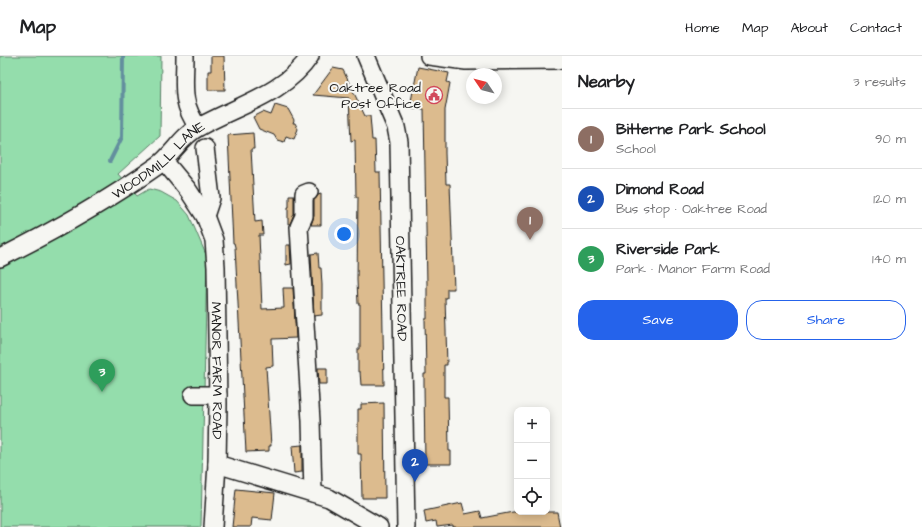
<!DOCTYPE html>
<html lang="en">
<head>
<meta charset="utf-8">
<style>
	:root { --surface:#fff; --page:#f6f6f6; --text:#202124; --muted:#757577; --line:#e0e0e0; --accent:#2563eb }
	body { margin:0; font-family:"Architects Daughter",sans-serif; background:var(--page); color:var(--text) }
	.controls { position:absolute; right:12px; bottom:12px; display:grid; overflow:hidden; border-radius:8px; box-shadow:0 2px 10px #0003 }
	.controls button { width:36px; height:36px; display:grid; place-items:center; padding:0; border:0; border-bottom:1px solid var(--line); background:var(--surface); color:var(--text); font:20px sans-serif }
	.compass { position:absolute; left:466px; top:12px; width:36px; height:36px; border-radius:50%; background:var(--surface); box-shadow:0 2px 10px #0003; rotate:305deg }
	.you { position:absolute; left:344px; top:178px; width:14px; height:14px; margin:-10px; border:3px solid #fff; border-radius:50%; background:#1a73e8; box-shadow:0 0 0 6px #1a73e833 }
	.badge { display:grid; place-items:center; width:26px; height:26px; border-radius:50%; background:var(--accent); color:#fff; font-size:13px; font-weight:700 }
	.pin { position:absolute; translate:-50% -33px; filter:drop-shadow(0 1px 2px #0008) }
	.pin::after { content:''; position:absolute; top:21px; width:14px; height:12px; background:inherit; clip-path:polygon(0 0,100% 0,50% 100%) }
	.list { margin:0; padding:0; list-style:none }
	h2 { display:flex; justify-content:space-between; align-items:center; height:52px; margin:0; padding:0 16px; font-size:17px }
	h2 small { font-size:13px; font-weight:400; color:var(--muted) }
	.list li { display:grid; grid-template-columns:26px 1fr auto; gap:12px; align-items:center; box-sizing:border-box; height:60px; padding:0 16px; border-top:1px solid var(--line) }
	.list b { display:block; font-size:15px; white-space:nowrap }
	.list p { margin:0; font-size:13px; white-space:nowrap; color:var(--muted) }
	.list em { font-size:13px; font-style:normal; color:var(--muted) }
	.actions { display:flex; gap:8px; padding:12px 16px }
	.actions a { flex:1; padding:9px 0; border:1px solid var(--accent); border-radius:16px; text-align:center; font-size:14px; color:var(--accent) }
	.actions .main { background:var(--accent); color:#fff }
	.icon { flex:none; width:22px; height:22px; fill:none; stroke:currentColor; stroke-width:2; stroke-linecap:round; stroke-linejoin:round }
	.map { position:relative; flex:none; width:562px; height:471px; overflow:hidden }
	header { display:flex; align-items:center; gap:24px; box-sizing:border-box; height:56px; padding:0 20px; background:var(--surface); border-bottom:1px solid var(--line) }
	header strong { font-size:19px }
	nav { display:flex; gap:22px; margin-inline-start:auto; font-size:14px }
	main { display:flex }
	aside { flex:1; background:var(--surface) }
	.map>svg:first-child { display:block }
	.green { fill:#94ddac; stroke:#587c64 }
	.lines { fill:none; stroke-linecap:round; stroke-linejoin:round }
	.stream { stroke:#638f9e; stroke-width:4 }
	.building { fill:#dcbb8e; stroke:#1c1c1c }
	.minor-casing { stroke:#1c1c1c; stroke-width:20 }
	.minor { stroke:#f6f6f2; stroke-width:17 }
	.labels { text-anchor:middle; stroke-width:4; stroke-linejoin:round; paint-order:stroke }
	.poi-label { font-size:14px; fill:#1c1c1c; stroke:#f6f6f2; text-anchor:end }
	.street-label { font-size:14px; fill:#1c1c1c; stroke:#f6f6f2 }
</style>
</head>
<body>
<header>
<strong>Map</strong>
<nav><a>Home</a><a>Map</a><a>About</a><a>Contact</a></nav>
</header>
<main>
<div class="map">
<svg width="562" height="471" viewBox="0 0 562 471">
	<rect width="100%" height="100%" fill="#f6f6f2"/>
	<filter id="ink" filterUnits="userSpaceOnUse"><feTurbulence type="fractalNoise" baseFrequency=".025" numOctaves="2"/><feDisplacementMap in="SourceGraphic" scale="8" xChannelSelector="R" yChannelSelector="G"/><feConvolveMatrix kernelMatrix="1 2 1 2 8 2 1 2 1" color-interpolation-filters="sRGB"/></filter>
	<g filter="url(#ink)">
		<path class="green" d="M0,0H161L160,80L118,118L137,140L149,133L161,136L177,145L189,159L207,201L201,471H0Z"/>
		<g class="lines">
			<path class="stream" d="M110,105L122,81L123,0"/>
		</g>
		<path class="building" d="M211,0H224L225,34H208V15H211Z
			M418,11L449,17L447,26L450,27L445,54V97L446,128H450L454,233H447V242H445L447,309H444V341H448L449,395H451V408H425L424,328V318H426L425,263H427V229L424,53L412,52L414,45H411Z
			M333,12L343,14L365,60H370L372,84H375L376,116H380L384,329H361L360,316H358V293H360V248H358L357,224L358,141H356L355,84L351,85L349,42L313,39Z
			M275,49L288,53L294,64L293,67H295L298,73L294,83L286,80L284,86L277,84L274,79L259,73L253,61L263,56L271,59Z
			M253,77L254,93H251L255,166L262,165L263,179H259L262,253L284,252L283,232H293L296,282L272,283L273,310L266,311L271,390H269V395L246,396L235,191L234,187H233L228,79Z
			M321,138V169H311L314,160V144L318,139Z
			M289,139H294V158L290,168H288V151H289Z
			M286,189H290L291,208L286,209Z
			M318,197L319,212H321L322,229V259L314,260L311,198Z
			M318,312H327V328H319Z
			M384,347L385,442H362L361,398H358V353H361V348Z
			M302,389V416L294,417L292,390Z
			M236,433L275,437L272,464L252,462L251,471H232Z
			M462,447L465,458L480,455L482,462L513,456H557L560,471H453V469L437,471L436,465L426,467L424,455Z"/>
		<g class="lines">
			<g class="minor-casing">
				<g id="minor">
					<path d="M185,0C185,29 180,46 198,71"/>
					<path id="s1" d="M366,0L396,71L399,86L406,471"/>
					<path d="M429,0L466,5L562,4"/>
					<path id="s2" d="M164,105L188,134L205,160L214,184L216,211L218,348L217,408L213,471"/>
					<path d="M309,136L304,138V160L299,171L311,365L313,437"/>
					<path d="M205,160L211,142L205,92"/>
					<path id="s3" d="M0,202C56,174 106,146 157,110C173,99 181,80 199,71C236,50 285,38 310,0"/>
					<path d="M193,339H218"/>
					<path d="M217,408L329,442L379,471"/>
				</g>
			</g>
			<use href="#minor" class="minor"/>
		</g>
	</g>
	<defs>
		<g id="civic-ring" transform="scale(0.9)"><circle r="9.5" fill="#f6f6f2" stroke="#d1495b" stroke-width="1.5"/><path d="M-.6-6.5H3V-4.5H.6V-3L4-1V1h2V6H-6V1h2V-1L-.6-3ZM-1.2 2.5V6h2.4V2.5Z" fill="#d1495b"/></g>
	</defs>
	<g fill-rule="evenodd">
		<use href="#civic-ring" x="434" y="39"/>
	</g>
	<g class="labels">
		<g class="poi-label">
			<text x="421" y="36">Oaktree Road<tspan x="421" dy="16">Post Office</tspan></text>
		</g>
		<g class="street-label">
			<text dy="5" stroke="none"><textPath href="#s3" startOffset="187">WOODMILL LANE</textPath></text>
			<text dy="5" stroke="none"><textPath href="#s1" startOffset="239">OAKTREE ROAD</textPath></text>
			<text dy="5" stroke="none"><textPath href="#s2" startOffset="225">MANOR FARM ROAD</textPath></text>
		</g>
	</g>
</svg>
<div class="controls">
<button>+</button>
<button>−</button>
<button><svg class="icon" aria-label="locate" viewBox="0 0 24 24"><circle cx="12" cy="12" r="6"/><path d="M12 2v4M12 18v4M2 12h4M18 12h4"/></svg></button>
</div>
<svg class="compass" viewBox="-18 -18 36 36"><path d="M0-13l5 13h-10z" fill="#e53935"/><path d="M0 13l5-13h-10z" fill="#757577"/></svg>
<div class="you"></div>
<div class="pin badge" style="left:530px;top:184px;background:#8d6e63">1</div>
<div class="pin badge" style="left:415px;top:426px;background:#1a4fb4">2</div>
<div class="pin badge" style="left:102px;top:336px;background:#2e9e5b">3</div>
</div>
<aside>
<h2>Nearby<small>3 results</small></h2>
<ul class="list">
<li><span class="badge" style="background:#8d6e63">1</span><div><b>Bitterne Park School</b><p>School</p></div><em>90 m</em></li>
<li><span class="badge" style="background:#1a4fb4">2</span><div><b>Dimond Road</b><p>Bus stop · Oaktree Road</p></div><em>120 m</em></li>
<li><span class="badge" style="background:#2e9e5b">3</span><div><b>Riverside Park</b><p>Park · Manor Farm Road</p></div><em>140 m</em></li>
</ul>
<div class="actions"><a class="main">Save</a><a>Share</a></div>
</aside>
</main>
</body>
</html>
